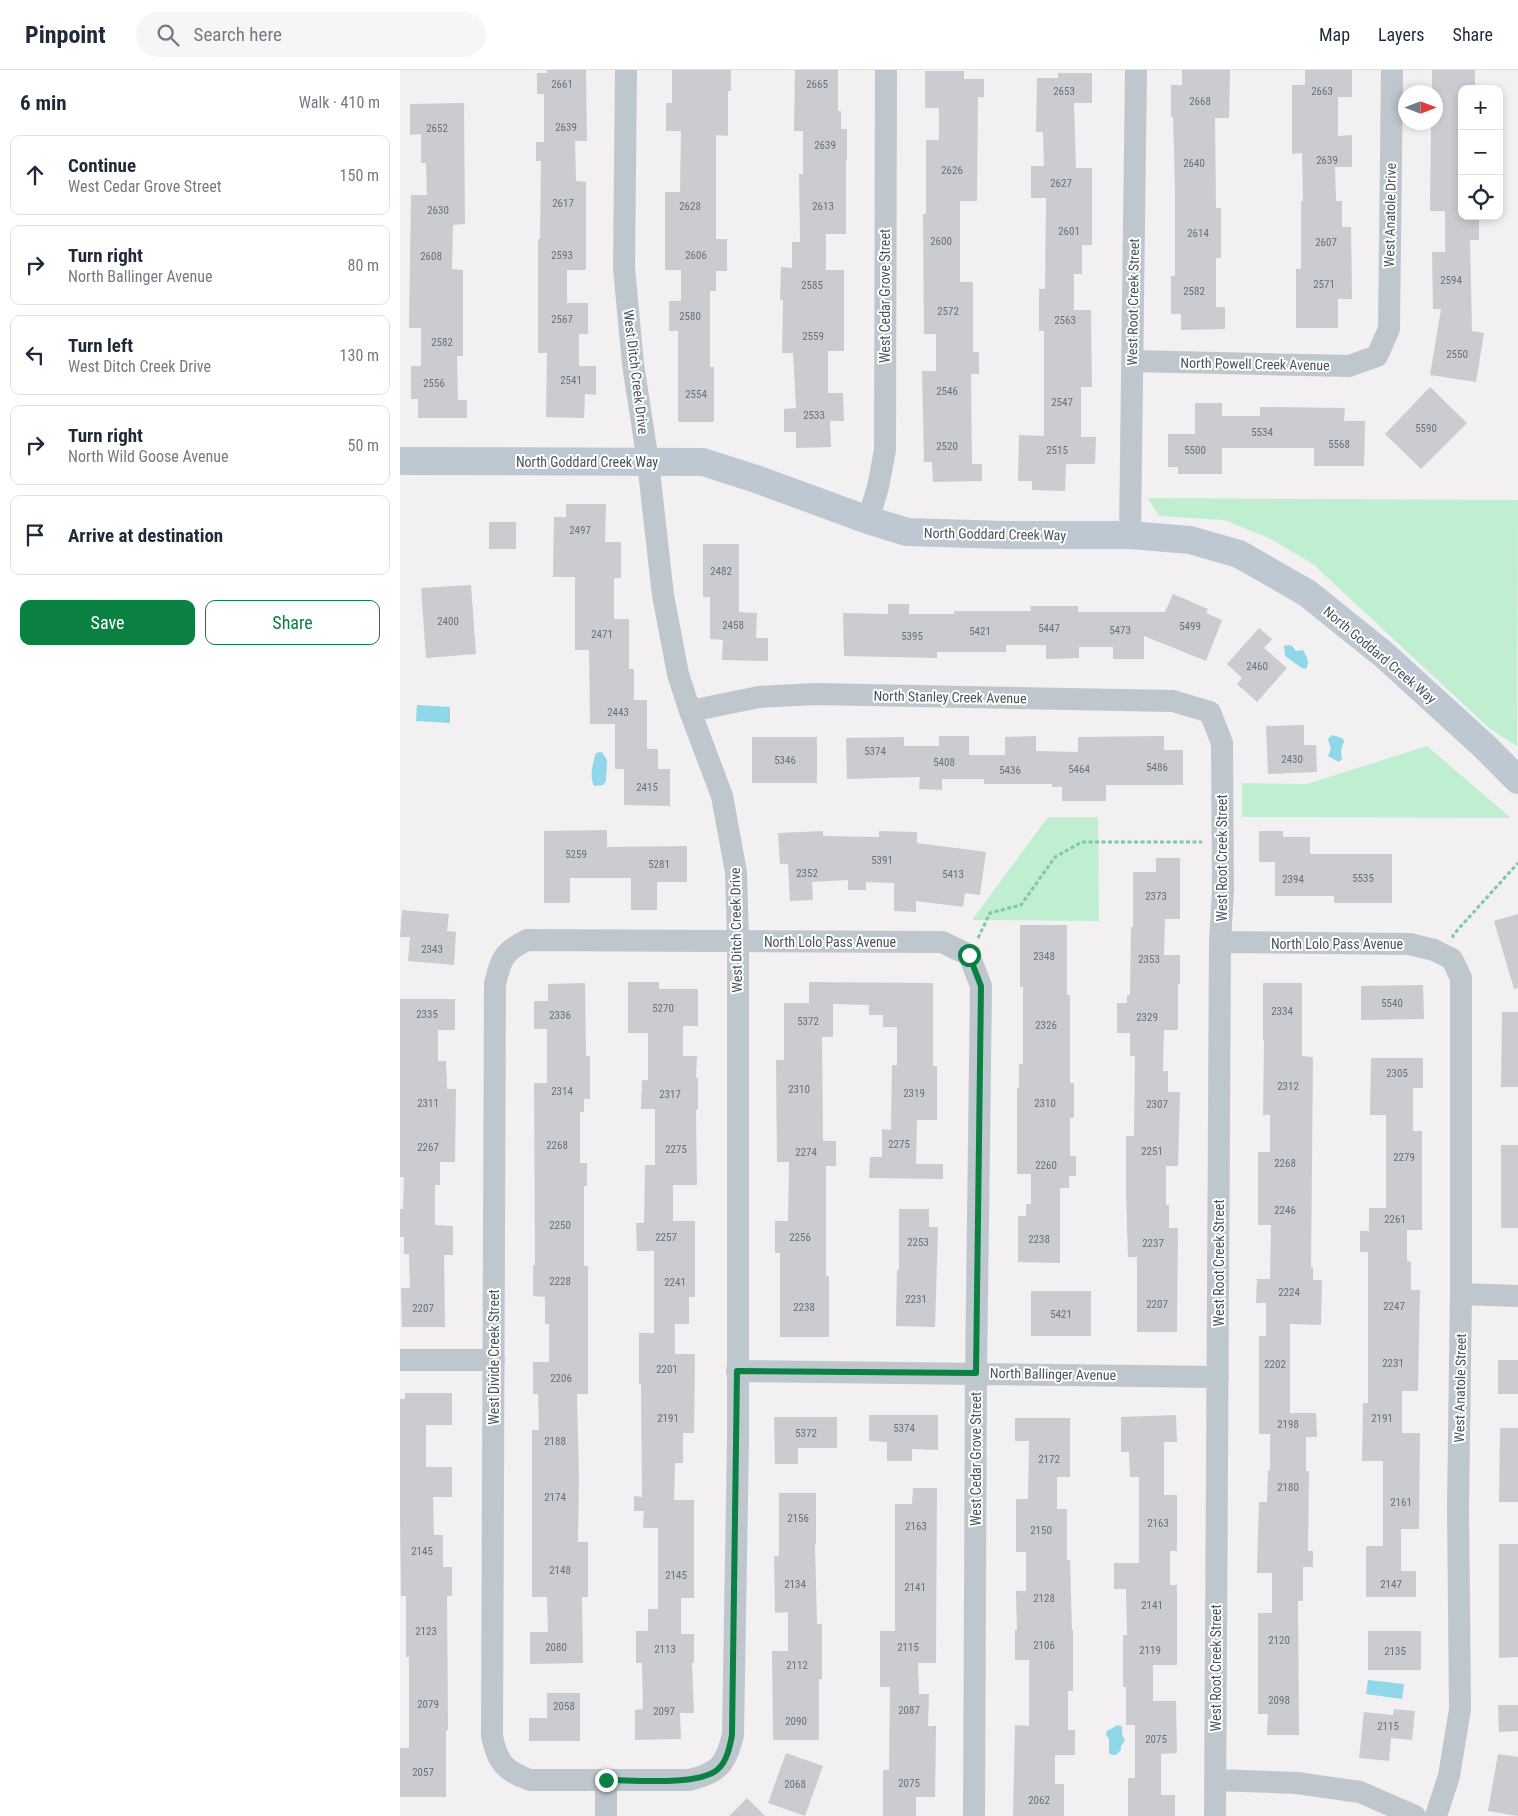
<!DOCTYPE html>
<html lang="en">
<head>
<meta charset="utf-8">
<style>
	:root { --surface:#fff; --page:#f6f6f7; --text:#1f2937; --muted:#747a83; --line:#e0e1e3; --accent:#0b8043 }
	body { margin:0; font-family:"Roboto Condensed",sans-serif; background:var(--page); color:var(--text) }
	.controls { position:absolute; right:15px; top:15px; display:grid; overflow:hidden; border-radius:10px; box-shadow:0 2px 8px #0003 }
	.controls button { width:45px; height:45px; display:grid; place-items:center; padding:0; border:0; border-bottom:1px solid var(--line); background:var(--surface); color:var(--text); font:25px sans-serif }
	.compass { position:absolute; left:998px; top:15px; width:45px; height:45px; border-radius:50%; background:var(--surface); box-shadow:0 2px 8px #0003; rotate:90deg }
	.stop { position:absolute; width:15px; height:15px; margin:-11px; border:4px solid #0b8043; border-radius:50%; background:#fff }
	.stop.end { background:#0b8043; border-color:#fff; box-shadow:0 1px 5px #0008 }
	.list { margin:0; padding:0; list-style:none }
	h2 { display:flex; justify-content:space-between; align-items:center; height:65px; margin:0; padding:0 20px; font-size:21px }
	h2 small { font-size:16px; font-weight:400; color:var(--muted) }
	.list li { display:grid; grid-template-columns:32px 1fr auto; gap:15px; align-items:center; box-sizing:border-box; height:80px; margin:0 10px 10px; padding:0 10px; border:1px solid var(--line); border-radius:10px }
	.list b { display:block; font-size:19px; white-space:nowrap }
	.list p { margin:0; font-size:16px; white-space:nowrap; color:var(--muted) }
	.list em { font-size:16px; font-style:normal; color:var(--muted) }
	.actions { display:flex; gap:10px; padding:15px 20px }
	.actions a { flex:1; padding:11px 0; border:1px solid var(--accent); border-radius:10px; text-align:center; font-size:18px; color:var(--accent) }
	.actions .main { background:var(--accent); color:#fff }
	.icon { flex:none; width:28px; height:28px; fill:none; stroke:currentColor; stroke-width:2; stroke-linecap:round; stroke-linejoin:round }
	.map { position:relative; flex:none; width:1118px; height:1746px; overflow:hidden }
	header { display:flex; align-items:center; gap:30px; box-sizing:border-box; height:70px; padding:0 25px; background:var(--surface); border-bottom:1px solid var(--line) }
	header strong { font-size:24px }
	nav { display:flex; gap:28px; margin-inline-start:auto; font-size:18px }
	.search { width:350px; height:45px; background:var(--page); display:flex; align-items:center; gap:12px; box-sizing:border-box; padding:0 18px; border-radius:28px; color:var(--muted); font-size:19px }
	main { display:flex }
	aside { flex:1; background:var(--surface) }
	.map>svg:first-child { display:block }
	.green { fill:#c0eed1 }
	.water { fill:#8fd7e9 }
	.building { fill:#caccd2 }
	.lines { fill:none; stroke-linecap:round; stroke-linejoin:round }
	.path { stroke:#79cba2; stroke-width:3; stroke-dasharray:4 2.5; stroke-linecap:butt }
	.street { stroke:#bec7ce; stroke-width:22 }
	.secondary { stroke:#bec8d3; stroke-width:28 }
	.route { stroke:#0b8043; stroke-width:6 }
	.labels { text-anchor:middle; stroke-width:4; stroke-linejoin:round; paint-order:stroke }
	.number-label { font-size:11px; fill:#68717a }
	.street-label { font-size:14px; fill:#48535d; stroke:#fff }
</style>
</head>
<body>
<header>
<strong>Pinpoint</strong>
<div class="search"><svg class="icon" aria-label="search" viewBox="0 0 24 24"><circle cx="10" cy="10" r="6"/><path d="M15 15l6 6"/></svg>Search here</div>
<nav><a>Map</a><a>Layers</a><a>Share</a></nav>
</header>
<main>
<aside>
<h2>6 min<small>Walk · 410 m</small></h2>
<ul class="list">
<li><svg class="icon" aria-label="ahead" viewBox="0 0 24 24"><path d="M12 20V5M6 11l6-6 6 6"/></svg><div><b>Continue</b><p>West Cedar Grove Street</p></div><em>150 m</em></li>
<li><svg class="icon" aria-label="right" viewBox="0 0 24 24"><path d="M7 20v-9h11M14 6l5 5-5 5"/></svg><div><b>Turn right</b><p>North Ballinger Avenue</p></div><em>80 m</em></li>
<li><svg class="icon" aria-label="left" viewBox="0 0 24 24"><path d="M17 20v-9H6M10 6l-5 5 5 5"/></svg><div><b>Turn left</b><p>West Ditch Creek Drive</p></div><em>130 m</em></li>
<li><svg class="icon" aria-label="right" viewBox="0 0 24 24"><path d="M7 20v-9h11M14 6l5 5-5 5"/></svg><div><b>Turn right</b><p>North Wild Goose Avenue</p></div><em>50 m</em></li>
<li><svg class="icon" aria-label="arrive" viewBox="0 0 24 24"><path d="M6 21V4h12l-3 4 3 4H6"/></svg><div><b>Arrive at destination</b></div></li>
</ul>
<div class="actions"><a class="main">Save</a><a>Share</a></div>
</aside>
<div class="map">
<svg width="1118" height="1746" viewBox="0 0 1118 1746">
	<rect width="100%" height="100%" fill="#f2f0f0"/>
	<path class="green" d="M748,428L1118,430L1117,676L1090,659L914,495L869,468L824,450L759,446Z
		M1027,676L1111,748L842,747V713L907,714Z
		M648,747H698L699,851L572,850Z"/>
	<path class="water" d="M889,575L892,576L896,581L903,580C907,587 910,591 906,599L902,598L885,586L884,576Z
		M17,635L50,637V653L16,651Z
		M932,665L942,668L944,671L941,680L942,689L939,692L928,686L931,679L928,669Z
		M202,682L207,690L206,711L203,715L194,716C189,707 193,692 196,683Z
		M968,1610L1004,1614L1002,1629L966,1624Z
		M718,1655L722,1657V1664L725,1670L721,1676V1680L716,1685H712L709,1683V1669L706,1665L707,1661Z"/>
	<path class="building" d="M147,0H186L187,71H175L176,111L186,112V200H167V233H188V264H179V296H196V325L185,324L184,348L146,347L147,283H138V169H140L141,91H136V72H144V24H137V3H147Z
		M272,0H331V21H328V66L316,65V169H327V201H316V221H310V297H314V352H278V261H269V231H281V200H265V122H280L281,61H266V33H272Z
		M395,0H438V41H441V59H447V90H446V164H426V200H444V281H428V323H443L444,351H430L431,377L396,378V362H384V339L396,338L393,283H382L383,230H380L381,197L392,198V172H400L399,104H403V61H394Z
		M782,0H830L829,48H815L816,138H821V188H816V237H825V259L781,260V244H771V206H775V120L773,47H771V15H782Z
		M905,0H952V27H938V66L952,65V97H935L936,131H942V157H951L952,229H938V258H896V199H901V131H903L902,83L892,84V15H905Z
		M1032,0H1075V19H1062V146H1079V170H1070L1072,261L1084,263L1076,312L1030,305L1041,239H1033L1032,182H1045V141H1030L1031,52H1036V22H1032Z
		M525,1H564V9H584V27H578L577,131H560V212H573V282H579V304H571L572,394H582V411L533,412L532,392H524L522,301H536V264H524L523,144H526V70H539V38H525Z
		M658,3H692V33H674L676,98H692V175H682V204H674V240H691L692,317H681V367H696L695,394H666L665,421L632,420V411H618L619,365L644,366V261H639V219H645L646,128H631V96H644L643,62H636L637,8H658Z
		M64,33L65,154L53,155L52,199L63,200V286H57L58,330H67V348H18V329H11V296H21V258H9L11,125H27L26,93H21V64L10,65V34Z
		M1030,317L1067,353L1021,399L985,364Z
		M795,333H822V346H860V337L945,338L944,351H965L964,396H914V378H822V404H778V397H768V364H795Z
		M166,434H206L205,472H221V508H214V549H229V599H234V630H247V679H258V699H270V736L224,735V699H215V654H190L189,580H175V507H153L154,447H166Z
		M89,452H116V479H89Z
		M303,474H339V542L357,543L356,568H368V591L322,590L323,570L310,569V527H303Z
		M71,515L76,584L26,588L21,518Z
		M773,524L808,539L806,543L822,550L806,591L744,566V589H713V577H679V588L646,589V575H606V582H537V588L444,586L443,543L488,544V534H509V544H554V541H631L630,536H678V542H765Z
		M859,558L872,569L864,578L887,598L857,632L837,614L842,608L827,594Z
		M904,655V675H916L917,702L868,704L866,656Z
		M539,666H569V685H605V667L636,666V681L678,682V667L764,666V680H783V715H706V731H662V717H652V714H584V709H542V720L519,719L520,707L447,709L446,668L504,667V676H539Z
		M352,667H417V713H352Z
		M207,760V777L287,776V812H257V840H231V808H170V833H144V761Z
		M423,761V766L479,767V761L517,762V773L586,782L580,825L565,823L563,837L516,831V842L494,841V813L466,812V820H448V810L412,812L413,830L390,831L388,794H380L378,763Z
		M859,761H883V767H910V784H992V833H934V826H875V792H859Z
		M756,788H780V849H765L764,885H780V914H778V960H764L763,1001H768V1022H780L778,1096H766V1135H769V1158H778L777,1262H737V1187H728L726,1125V1066H734L735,986H730V963H717V933H727V925H730L731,857H733V802H756Z
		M2,840L49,844L47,861L56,862L54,895L8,891L10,867H0Z
		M1118,844V918L1114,919L1094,851Z
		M620,855H667V925H670V1013H674V1048H670V1086H676V1106H669V1118H660V1193L618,1192V1146H626V1134H631V1104H617V1018H619V994H623V917H620Z
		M228,912H259V919H298V956H283V986H297L296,1008H298V1040H296L297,1115H273V1151H295V1227H289V1254H275V1284H295L294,1363H283V1393H275L274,1430H294V1528H281V1564H294V1593H292L294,1643H280L281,1669L235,1670V1640L243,1639L242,1593H236V1561H248V1539H258V1458H243L244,1441H234V1426L242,1427L241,1314H239V1263H254V1181H237L236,1153H244L245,1095H255V1039H241L242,1010H248V963H228Z
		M409,912L533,913V996H537V1050H517L516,1094H543V1109L469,1108L470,1087H482V1059L491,1060L492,995H497V957H483V945H469V935L433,934V967H422L423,1071H436V1096H426V1206H429V1267H380V1183H375V1151H388L389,1092H377L376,990H384V933H409Z
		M185,913L186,986H190V1029H184V1042H180V1093H187V1116H184V1196H188V1324H177L179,1407L178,1472H188V1527H182L183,1593L130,1594V1562H148L147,1527H132V1360H139L138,1324H133V1292H149V1254H145V1227L133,1226V1195H135L134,1013H147V959H134V931H148V914Z
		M863,913H902V986L913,987L911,1197H913V1210H922L921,1255L890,1254V1343H916L917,1367H906V1401H909L908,1481H913V1497H903V1531H898L899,1665H867L868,1644H858V1543H872V1503H857L859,1432H867L868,1400L870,1401V1364H859V1266H866V1233H856L857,1209H870L871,1155H858V1082H870V1045H863L864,970H863Z
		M1023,915L1024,949L961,950V916Z
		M0,929H55V960H38V991H46L47,1019H56L55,1092H40V1115H35V1155L53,1156V1185H44L45,1257H2L1,1218H10L9,1184H4V1167H0V1139H3L4,1107H0Z
		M1102,942H1118V1017H1101Z
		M971,988H1023V1018H1013V1061H1022V1160H1007V1191L1011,1192V1220H1020L1018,1321H1002V1363H1020L1019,1459H1001V1501H1016V1527H966V1476H983V1391H962L963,1333H968V1182H960V1161H969V1138H986V1045H970Z
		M1101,1075H1118V1158H1101Z
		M499,1139H529V1157H538L535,1257L496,1256L497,1200H499Z
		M631,1221H691V1266H631Z
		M1098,1290H1118V1324H1098Z
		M5,1323H52V1355H26V1397H52V1427H33L34,1465H43V1497H52V1526H47L48,1660H46V1727H0V1678H9V1587H6V1526H1L0,1445V1329H5Z
		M469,1345H538V1380L512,1379V1391H487V1372L469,1371Z
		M776,1345L777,1372H764V1425H777V1481H770V1515H777V1595H753V1631H776L777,1683L761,1684V1725H775V1746H728V1708H735V1655H726V1617H723V1565H727L726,1519H714V1493H739V1407H730L729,1382H721V1347Z
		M374,1347H437V1378H398V1394H375Z
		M615,1348H670V1407H657V1439H667V1490H670L672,1560H673V1621H668V1660H675V1685H655V1714H664V1746H613L615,1655L629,1656V1590H615V1560H617L616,1521H626V1482H616V1429H628L629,1371H615Z
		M1100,1358H1118V1432H1099Z
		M513,1418H537L536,1593H518L519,1624H529L528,1656H536L535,1727H516V1746H483V1700H489L490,1617H480V1561H495V1434H512Z
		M379,1423H416V1474H415L417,1554H422V1609H419V1670H373L372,1581H388V1542L375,1543L374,1486H379Z
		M1099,1474H1118V1587L1099,1588Z
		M968,1561H1021V1600H968Z
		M147,1623H180V1671H129V1648H147Z
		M1098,1635H1118V1661L1099,1662Z
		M994,1639L1015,1641L1012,1670L991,1668L989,1691L959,1688L964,1642L993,1645Z
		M386,1683L423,1696L405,1746L368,1733Z
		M1098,1684L1118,1687V1746L1088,1741Z
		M347,1728L365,1746H329Z"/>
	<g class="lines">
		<path class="path" d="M578,868L590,843L621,835L655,787L682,772H802
			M1053,868V865L1118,793"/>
		<path class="street" d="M226,0L224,198L233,294L248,392L263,525L278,604L290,641L322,726L336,802L338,871V1369L333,1665C326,1694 319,1703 289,1710H130C105,1701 97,1692 92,1666L95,914C101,889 103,882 127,870L542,872L569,885L581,916L576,1303L574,1746
			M733,291L949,296L977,286L989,259L992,0
			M468,450L478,417L485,380L486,0
			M730,465L736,0
			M290,641L359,627L415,624L773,631L810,642L822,673L823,821L820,872L815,1746
			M820,872L1010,874L1034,880L1052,889L1061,908V1224L1058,1437L1060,1639L1049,1706L1036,1746
			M1061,1224L1118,1226
			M0,1290H94
			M337,1301L818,1307
			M815,1710L897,1713L960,1722L1015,1746
			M206,1746V1710"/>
		<path class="secondary" d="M0,391L303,392L356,409L468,450L507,462L607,465H730L790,470L839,484L907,523L983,584L1084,676L1118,710"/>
	</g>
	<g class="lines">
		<path class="route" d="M206,1710C233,1710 297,1716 317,1700C327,1692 330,1676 332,1665L337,1301L576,1303L581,916L569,885"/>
	</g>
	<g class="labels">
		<g class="number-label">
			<text x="162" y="18">2661</text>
			<text x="417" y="18">2665</text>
			<text x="664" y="25">2653</text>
			<text x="922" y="25">2663</text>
			<text x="800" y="35">2668</text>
			<text x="166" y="61">2639</text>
			<text x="37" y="62">2652</text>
			<text x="425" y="79">2639</text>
			<text x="927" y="94">2639</text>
			<text x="794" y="97">2640</text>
			<text x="552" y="104">2626</text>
			<text x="661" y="117">2627</text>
			<text x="163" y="137">2617</text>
			<text x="290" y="140">2628</text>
			<text x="423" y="140">2613</text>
			<text x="38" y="144">2630</text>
			<text x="669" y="165">2601</text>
			<text x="798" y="167">2614</text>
			<text x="541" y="175">2600</text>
			<text x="926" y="176">2607</text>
			<text x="162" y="189">2593</text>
			<text x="296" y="189">2606</text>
			<text x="31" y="190">2608</text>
			<text x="1051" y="214">2594</text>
			<text x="924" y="218">2571</text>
			<text x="412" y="219">2585</text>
			<text x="794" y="225">2582</text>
			<text x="548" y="245">2572</text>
			<text x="290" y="250">2580</text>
			<text x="162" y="253">2567</text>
			<text x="665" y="254">2563</text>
			<text x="413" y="270">2559</text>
			<text x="42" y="276">2582</text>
			<text x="1057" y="288">2550</text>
			<text x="171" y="314">2541</text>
			<text x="34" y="317">2556</text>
			<text x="547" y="325">2546</text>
			<text x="296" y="328">2554</text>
			<text x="662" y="336">2547</text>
			<text x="414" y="349">2533</text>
			<text x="1026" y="362">5590</text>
			<text x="862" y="366">5534</text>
			<text x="939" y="378">5568</text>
			<text x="547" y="380">2520</text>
			<text x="657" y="384">2515</text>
			<text x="795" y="384">5500</text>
			<text x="180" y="464">2497</text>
			<text x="321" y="505">2482</text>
			<text x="48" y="555">2400</text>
			<text x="333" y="559">2458</text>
			<text x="790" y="560">5499</text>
			<text x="649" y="562">5447</text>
			<text x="720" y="564">5473</text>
			<text x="580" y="565">5421</text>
			<text x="202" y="568">2471</text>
			<text x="512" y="570">5395</text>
			<text x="857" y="600">2460</text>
			<text x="218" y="646">2443</text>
			<text x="475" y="685">5374</text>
			<text x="892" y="693">2430</text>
			<text x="385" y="694">5346</text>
			<text x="544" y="696">5408</text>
			<text x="757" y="701">5486</text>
			<text x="679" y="703">5464</text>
			<text x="610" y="704">5436</text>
			<text x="247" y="721">2415</text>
			<text x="176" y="788">5259</text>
			<text x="482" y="794">5391</text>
			<text x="259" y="798">5281</text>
			<text x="407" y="807">2352</text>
			<text x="553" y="808">5413</text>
			<text x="963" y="812">5535</text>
			<text x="893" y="813">2394</text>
			<text x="756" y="830">2373</text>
			<text x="32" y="883">2343</text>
			<text x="644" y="890">2348</text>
			<text x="749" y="893">2353</text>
			<text x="992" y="937">5540</text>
			<text x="263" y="942">5270</text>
			<text x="882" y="945">2334</text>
			<text x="27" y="948">2335</text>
			<text x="160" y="949">2336</text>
			<text x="747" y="951">2329</text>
			<text x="408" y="955">5372</text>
			<text x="646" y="959">2326</text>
			<text x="997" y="1007">2305</text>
			<text x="888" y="1020">2312</text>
			<text x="399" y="1023">2310</text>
			<text x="162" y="1025">2314</text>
			<text x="514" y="1027">2319</text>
			<text x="270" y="1028">2317</text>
			<text x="28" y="1037">2311</text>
			<text x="645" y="1037">2310</text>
			<text x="757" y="1038">2307</text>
			<text x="499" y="1078">2275</text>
			<text x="157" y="1079">2268</text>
			<text x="28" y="1081">2267</text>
			<text x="276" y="1083">2275</text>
			<text x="752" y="1085">2251</text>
			<text x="406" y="1086">2274</text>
			<text x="1004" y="1091">2279</text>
			<text x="885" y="1097">2268</text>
			<text x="646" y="1099">2260</text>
			<text x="885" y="1144">2246</text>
			<text x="995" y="1153">2261</text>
			<text x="160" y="1159">2250</text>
			<text x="266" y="1171">2257</text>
			<text x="400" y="1171">2256</text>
			<text x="639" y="1173">2238</text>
			<text x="518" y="1176">2253</text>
			<text x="753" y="1177">2237</text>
			<text x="160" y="1215">2228</text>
			<text x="275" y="1216">2241</text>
			<text x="889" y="1226">2224</text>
			<text x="516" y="1233">2231</text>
			<text x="757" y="1238">2207</text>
			<text x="994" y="1240">2247</text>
			<text x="404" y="1241">2238</text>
			<text x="23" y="1242">2207</text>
			<text x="661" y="1248">5421</text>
			<text x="993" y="1297">2231</text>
			<text x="875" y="1298">2202</text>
			<text x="267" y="1303">2201</text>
			<text x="161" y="1312">2206</text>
			<text x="268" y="1352">2191</text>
			<text x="982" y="1352">2191</text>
			<text x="888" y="1358">2198</text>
			<text x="504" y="1362">5374</text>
			<text x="406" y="1367">5372</text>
			<text x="155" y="1375">2188</text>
			<text x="649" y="1393">2172</text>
			<text x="888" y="1421">2180</text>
			<text x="155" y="1431">2174</text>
			<text x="1001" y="1436">2161</text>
			<text x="398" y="1452">2156</text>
			<text x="758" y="1457">2163</text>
			<text x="516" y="1460">2163</text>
			<text x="641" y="1464">2150</text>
			<text x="22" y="1485">2145</text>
			<text x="160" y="1504">2148</text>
			<text x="276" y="1509">2145</text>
			<text x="395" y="1518">2134</text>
			<text x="991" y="1518">2147</text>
			<text x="515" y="1521">2141</text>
			<text x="644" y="1532">2128</text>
			<text x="752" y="1539">2141</text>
			<text x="26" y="1565">2123</text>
			<text x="879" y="1574">2120</text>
			<text x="644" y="1579">2106</text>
			<text x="156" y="1581">2080</text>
			<text x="508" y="1581">2115</text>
			<text x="265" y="1583">2113</text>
			<text x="750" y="1584">2119</text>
			<text x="995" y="1585">2135</text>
			<text x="397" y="1599">2112</text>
			<text x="879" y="1634">2098</text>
			<text x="28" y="1638">2079</text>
			<text x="164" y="1640">2058</text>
			<text x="509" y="1644">2087</text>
			<text x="264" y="1645">2097</text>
			<text x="396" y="1655">2090</text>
			<text x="988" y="1660">2115</text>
			<text x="756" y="1673">2075</text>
			<text x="23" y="1706">2057</text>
			<text x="509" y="1717">2075</text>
			<text x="395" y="1718">2068</text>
			<text x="639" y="1734">2062</text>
		</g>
		<g class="street-label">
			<text transform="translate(990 145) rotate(-89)" y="5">West Anatole Drive</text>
			<text transform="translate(485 226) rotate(-90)" y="5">West Cedar Grove Street</text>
			<text transform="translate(733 232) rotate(-89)" y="5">West Root Creek Street</text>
			<text transform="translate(855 294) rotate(1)" y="5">North Powell Creek Avenue</text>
			<text transform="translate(236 302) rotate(83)" y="5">West Ditch Creek Drive</text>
			<text x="187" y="397">North Goddard Creek Way</text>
			<text transform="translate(595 464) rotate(1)" y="5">North Goddard Creek Way</text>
			<text transform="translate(980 585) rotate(40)" y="5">North Goddard Creek Way</text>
			<text transform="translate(550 627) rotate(1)" y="5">North Stanley Creek Avenue</text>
			<text transform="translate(822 788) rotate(-90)" y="5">West Root Creek Street</text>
			<text transform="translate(336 860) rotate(-91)" y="5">West Ditch Creek Drive</text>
			<text x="430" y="877">North Lolo Pass Avenue</text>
			<text x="937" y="879">North Lolo Pass Avenue</text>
			<text transform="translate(819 1193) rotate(-90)" y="5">West Root Creek Street</text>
			<text transform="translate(94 1287) rotate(-90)" y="5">West Divide Creek Street</text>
			<text transform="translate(653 1304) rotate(1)" y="5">North Ballinger Avenue</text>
			<text transform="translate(1060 1318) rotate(-89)" y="5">West Anatole Street</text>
			<text transform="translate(576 1389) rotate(-90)" y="5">West Cedar Grove Street</text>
			<text transform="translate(816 1598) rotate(-90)" y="5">West Root Creek Street</text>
		</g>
	</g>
</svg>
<div class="controls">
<button>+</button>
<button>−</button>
<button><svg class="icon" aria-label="locate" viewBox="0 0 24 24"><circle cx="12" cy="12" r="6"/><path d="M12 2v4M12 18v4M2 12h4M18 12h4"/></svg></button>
</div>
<svg class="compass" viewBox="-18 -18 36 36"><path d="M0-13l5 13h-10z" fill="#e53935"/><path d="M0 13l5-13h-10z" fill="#747a83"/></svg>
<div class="stop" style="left:569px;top:885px"></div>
<div class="stop end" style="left:206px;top:1710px"></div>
</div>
</main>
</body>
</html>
